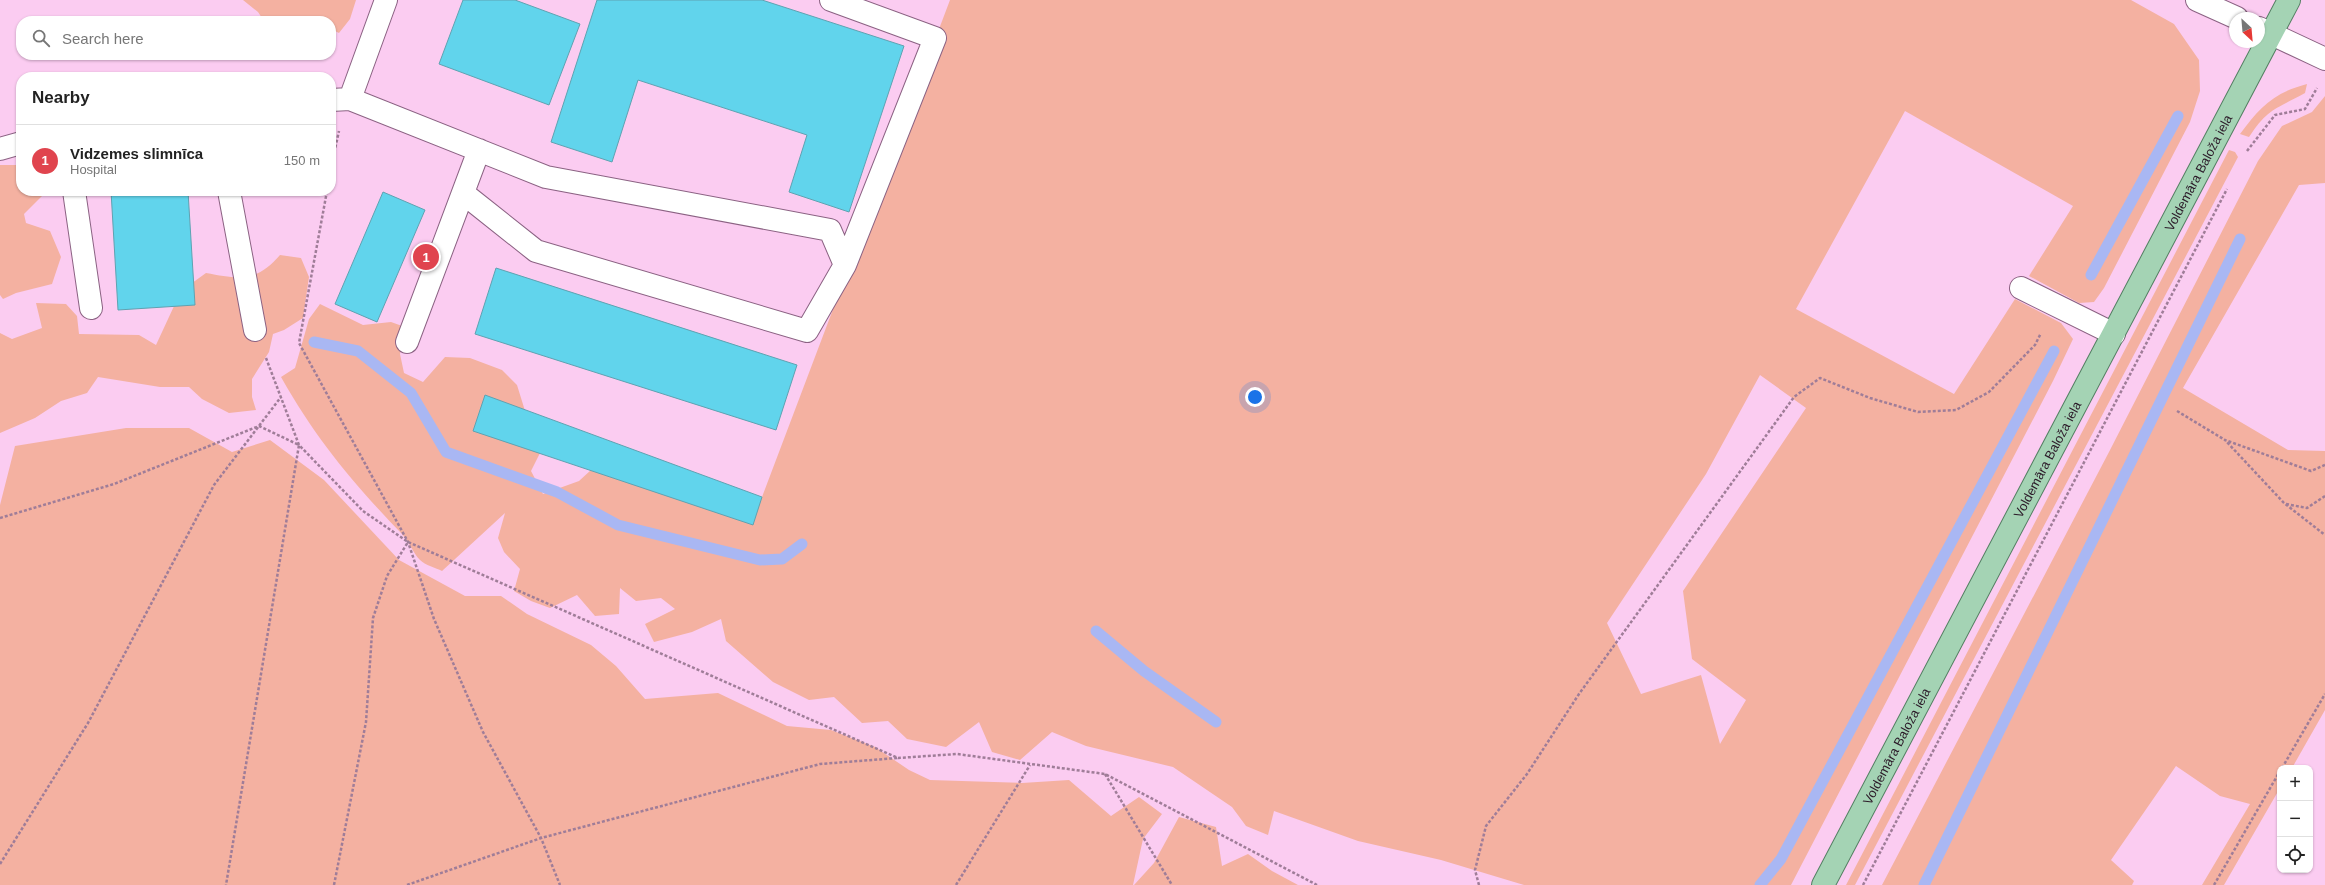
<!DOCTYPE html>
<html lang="en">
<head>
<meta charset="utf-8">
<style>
	:root { --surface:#fff; --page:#f2f2f2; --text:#222; --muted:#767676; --line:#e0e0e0; --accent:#186c3d }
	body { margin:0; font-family:Helvetica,sans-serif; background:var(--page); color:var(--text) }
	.controls { position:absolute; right:12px; bottom:12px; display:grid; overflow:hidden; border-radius:8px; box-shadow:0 1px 3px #0004 }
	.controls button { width:36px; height:36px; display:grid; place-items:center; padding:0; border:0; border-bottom:1px solid var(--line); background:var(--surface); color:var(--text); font:20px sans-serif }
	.compass { position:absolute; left:2229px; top:12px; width:36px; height:36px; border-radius:50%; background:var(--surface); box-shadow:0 1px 3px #0004; rotate:154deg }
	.you { position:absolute; left:1255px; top:397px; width:14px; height:14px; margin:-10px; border:3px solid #fff; border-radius:50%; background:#1a73e8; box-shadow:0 0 0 6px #1a73e833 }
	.badge { display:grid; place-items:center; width:26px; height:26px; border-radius:50%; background:var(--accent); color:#fff; font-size:13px; font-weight:700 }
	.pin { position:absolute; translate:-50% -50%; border:2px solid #fff; box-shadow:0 1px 4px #0006 }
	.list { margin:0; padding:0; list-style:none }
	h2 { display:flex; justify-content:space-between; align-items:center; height:52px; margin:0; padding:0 16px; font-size:17px }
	h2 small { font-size:13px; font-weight:400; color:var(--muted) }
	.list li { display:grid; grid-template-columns:26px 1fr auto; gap:12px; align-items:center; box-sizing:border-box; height:72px; padding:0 16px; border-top:1px solid var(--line) }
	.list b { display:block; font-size:15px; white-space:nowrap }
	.list p { margin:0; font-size:13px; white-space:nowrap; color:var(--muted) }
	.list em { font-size:13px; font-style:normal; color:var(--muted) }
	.icon { flex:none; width:22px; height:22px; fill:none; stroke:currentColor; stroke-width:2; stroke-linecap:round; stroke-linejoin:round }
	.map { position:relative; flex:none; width:2325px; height:885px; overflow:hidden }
	.search { position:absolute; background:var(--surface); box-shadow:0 1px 3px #0004; left:16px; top:16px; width:320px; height:44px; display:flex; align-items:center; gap:10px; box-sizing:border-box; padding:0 14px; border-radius:16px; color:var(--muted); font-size:15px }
	.panel { position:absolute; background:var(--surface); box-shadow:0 1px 3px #0004; left:16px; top:72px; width:320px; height:124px; border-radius:16px }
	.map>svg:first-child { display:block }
	.green { fill:#f4b1a1; fill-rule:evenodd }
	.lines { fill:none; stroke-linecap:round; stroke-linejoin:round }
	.stream { stroke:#a9b7f3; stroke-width:11 }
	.building { fill:#61d4ec; stroke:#5fa2b1 }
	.minor-casing { stroke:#8b6283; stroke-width:24 }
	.major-casing { stroke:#537f62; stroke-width:24 }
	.path { stroke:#9f7d98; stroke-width:2.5; stroke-dasharray:3 2; stroke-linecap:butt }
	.minor { stroke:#fff; stroke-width:22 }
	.major { stroke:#a4d3b4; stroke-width:22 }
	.labels { text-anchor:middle; stroke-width:3.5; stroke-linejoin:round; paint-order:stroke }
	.street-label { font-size:13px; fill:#2b1a28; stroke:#fde0f6 }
</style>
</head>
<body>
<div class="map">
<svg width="2325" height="885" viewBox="0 0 2325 885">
	<rect width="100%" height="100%" fill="#fbccf1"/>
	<path class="green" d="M243,0H356L350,19L339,33L331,29V21H264L258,12Z
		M950,0H2131L2174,24L2199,60L2200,91L2190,122L2104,288L2094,302L2079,303L2029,276L2073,206L1905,111L1796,309L1954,394L2015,299L2061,323L2073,339L2053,381L1791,885H1524L1441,860L1358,841L1274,811L1268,835L1246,826L1232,807L1173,767L1086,746L1052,732L1020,760L992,752L979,722L946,747L907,739L888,721L862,723L834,697L809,700L773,682L726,641L721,619L692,632L654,642L645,624L675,609L661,598L636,601L620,588L619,614L595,616L577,595L550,608L531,601L514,591L520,569L504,552L498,538L505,513L442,571C436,568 425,565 420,560C413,553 409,541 401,533C352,482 316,439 281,377L295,368L309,319L320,304L363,325L391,322L405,327L400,354L404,373L423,382L445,357L470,358L502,370L517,385L530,427L544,445L531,471L543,494L579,481L603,459L756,500L762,497ZM1760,375L1806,408L1683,591L1692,659L1746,700L1720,744L1701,675L1641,694L1607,623L1706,474Z
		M2307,84L2305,93C2276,109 2268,108 2249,137L2240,134C2260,107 2273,93 2307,84Z
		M2325,96V183L2299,185L2183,388L2288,450L2325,451V710L2292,768H2280V788L2224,885H2202L2250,804L2220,796L2176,766L2111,860L2134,881L2132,885H1882L2109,452L2258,161L2282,126L2312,112Z
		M2229,150L2235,152L2238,157L1855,885H1846Z
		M0,165H21V191H42V196L24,214L26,223L50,231L61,257L52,284L16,293L3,299L0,295Z
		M280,255L301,258L309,277L303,318L284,330L273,334L269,352L252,379V397L256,410L229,413L202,399L189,387H160L98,377L87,393L61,401L35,418L0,433V333L12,339L42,328L36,303L66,304L77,316L79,334L139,335L156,345L181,291L206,273C239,279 256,283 280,255Z
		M126,428H189L232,452L270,440L324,480L399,560L465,596H501L527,614L591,645L616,666L645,699L718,693L787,726L831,730L875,747L909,770L930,780L1022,783L1069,780L1111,816L1139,797L1162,814L1143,839L1133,885H0V505L15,446Z
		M1179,817L1216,827L1222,866L1248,854L1272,871L1298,885H1134L1154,863Z"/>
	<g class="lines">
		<path class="stream" d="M2091,275L2178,116
			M314,342L358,351L411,393L446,452L557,492L618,525L760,560L782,559L802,544
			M1096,631L1144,671L1216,722
			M1760,885L1781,859L2054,351
			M1924,885L2240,239"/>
	</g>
	<path class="building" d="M463,0H515L580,24L549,105L439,64Z
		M597,0H762L904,46L849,212L789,192L807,135L638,80L612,162L551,142Z
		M111,191H188L195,305L118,310Z
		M383,192L425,210L377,322L335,304Z
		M496,268L797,365L776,430L475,334Z
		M485,395L762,497L753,525L473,431Z"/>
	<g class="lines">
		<g class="minor-casing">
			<path id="minor" d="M831,0L935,38L845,265
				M2197,0L2237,18
				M2259,28L2325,59
				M350,99L546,177L830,230L845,265L807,331L536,251L463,193
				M331,100L350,99L386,0
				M0,149L21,143
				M74,191L91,308
				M229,191L255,330
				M2021,288L2114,334
				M407,342L479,150"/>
		</g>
		<g class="major-casing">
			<g id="major">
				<path id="s1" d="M1823,885L2289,0"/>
			</g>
		</g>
		<path class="path" d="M2247,151L2275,115L2305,109L2317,88
			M331,167L339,131
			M327,191L299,343L408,542L434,619L483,732L541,838L560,885
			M266,358L299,445L363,511L408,542L898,758L957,754L1105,774L1317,885
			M2177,411L2225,440
			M2325,465L2311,471L2225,440L2284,503L2325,535
			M2286,504L2307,508L2325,496
			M0,518L114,484L259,426L299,445L226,885
			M2282,768L2325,694
			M1105,774L1172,885
			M0,864L88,723L214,485L281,397
			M334,885L366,722L373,618L387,576L408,542
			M407,885L541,838L820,764L897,758
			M956,885L1030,765
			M1479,885L1475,870L1486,826L1527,774L1579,694L1794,397L1820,378L1870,398L1918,412L1956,410L1989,392L2035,345L2041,333
			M1863,885L2227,189
			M2214,885L2280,771"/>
		<use href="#minor" class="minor"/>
		<use href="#major" class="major"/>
	</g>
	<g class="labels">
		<g class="street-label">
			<text dy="5" stroke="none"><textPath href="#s1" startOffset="805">Voldemāra Baloža iela</textPath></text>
			<text dy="5" stroke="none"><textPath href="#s1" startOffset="481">Voldemāra Baloža iela</textPath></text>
			<text dy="5" stroke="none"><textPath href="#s1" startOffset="157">Voldemāra Baloža iela</textPath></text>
		</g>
	</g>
</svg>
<div class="controls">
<button>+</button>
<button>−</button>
<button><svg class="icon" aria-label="locate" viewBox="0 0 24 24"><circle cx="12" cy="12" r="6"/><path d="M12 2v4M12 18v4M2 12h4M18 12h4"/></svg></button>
</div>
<svg class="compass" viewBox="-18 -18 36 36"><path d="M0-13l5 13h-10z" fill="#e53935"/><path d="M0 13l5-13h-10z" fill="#767676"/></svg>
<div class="you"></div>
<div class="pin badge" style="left:426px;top:257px;background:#e0444e">1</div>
<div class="search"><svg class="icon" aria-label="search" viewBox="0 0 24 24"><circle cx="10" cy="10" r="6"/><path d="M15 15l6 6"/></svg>Search here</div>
<section class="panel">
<h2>Nearby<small></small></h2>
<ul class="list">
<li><span class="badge" style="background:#e0444e">1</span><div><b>Vidzemes slimnīca</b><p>Hospital</p></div><em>150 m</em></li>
</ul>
</section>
</div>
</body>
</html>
